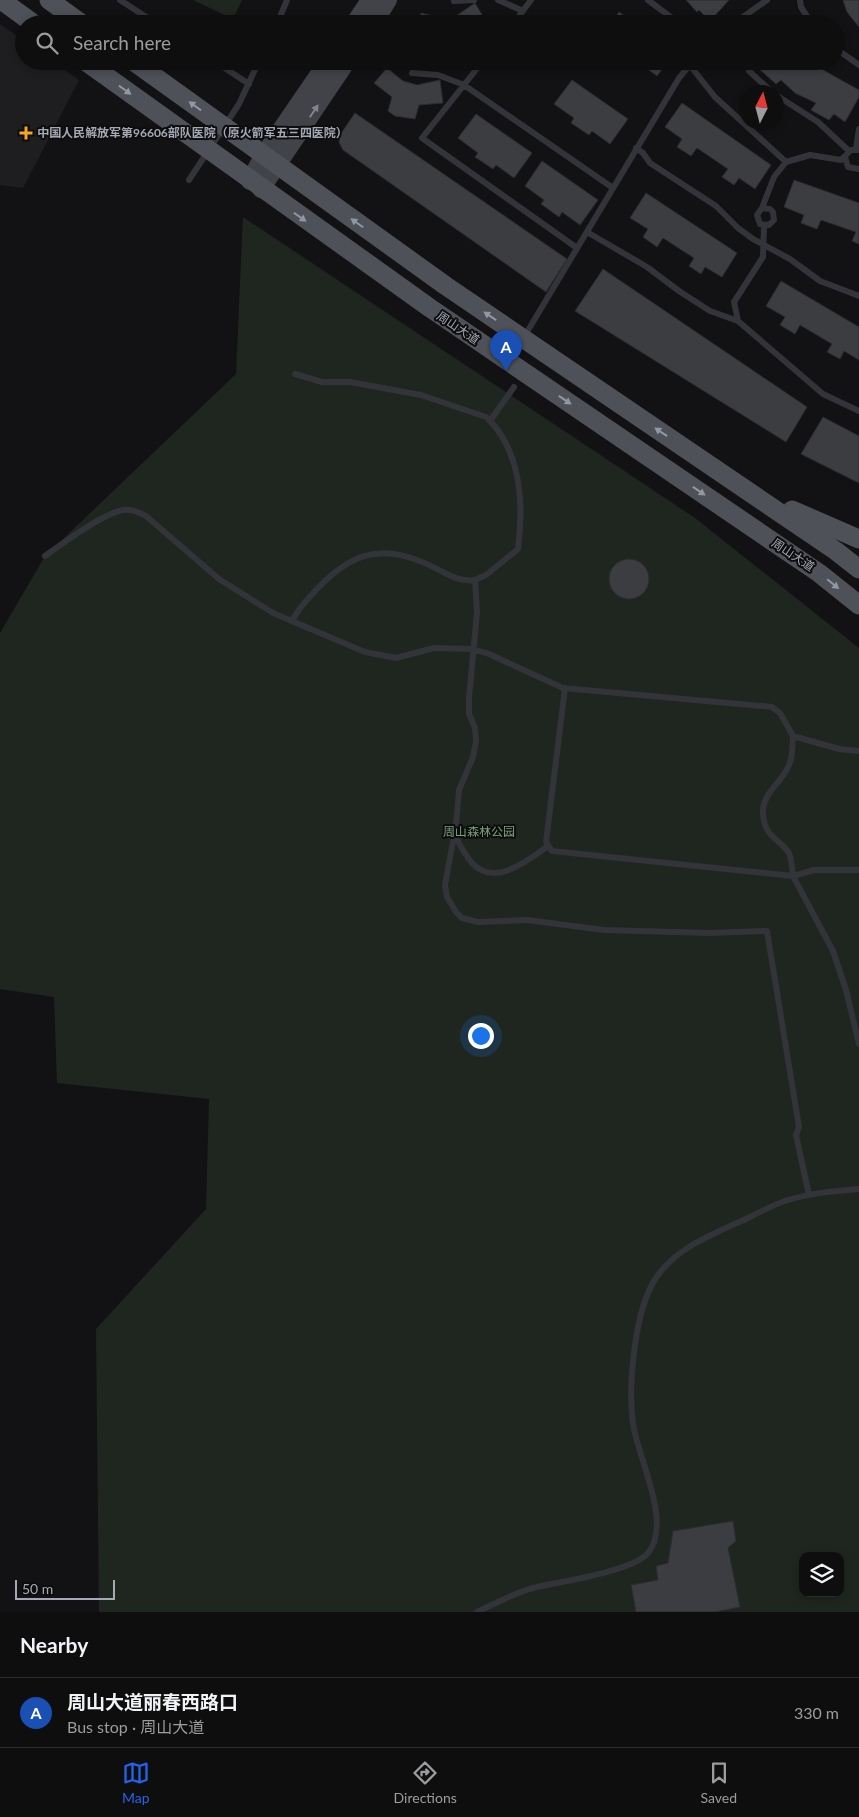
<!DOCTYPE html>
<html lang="en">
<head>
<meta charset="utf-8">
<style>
	:root { --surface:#0e0e0f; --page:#171718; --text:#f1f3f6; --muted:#9b9c9e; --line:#2e2e2f; --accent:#2563eb }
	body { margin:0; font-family:Lato,"Noto Sans SC",sans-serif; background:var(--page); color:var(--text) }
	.controls { position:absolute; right:15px; bottom:15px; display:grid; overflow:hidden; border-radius:10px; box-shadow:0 2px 8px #0003 }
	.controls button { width:45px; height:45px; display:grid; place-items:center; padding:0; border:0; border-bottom:1px solid var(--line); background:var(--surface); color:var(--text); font:25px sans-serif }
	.compass { position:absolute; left:739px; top:85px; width:45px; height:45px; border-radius:50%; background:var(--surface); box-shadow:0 2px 8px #0003; rotate:6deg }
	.scale { position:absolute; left:15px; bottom:12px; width:100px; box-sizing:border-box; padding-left:5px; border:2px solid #a3a9b5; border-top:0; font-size:14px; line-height:18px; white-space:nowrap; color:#a3a9b5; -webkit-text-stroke:4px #0d0d0e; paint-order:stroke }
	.you { position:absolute; left:480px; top:1035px; width:18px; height:18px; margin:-12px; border:4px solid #fff; border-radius:50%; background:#1a73e8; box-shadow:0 0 0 8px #1a73e833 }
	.badge { display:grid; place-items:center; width:32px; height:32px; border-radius:50%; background:var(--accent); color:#fff; font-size:16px; font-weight:700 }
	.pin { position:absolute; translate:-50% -41px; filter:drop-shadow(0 1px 2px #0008) }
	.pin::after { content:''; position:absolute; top:26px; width:18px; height:15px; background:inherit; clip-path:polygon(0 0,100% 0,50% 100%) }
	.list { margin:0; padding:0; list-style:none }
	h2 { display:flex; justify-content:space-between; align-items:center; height:65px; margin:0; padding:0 20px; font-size:21px }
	h2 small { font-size:16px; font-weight:400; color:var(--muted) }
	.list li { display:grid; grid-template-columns:32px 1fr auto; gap:15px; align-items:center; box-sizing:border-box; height:70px; padding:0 20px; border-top:1px solid var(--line) }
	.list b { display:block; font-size:19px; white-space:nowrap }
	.list p { margin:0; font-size:16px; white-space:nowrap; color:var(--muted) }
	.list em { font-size:16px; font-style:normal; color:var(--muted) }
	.icon { flex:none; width:28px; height:28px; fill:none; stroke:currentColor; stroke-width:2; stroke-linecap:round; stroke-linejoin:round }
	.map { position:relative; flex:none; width:859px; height:1612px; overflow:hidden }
	.search { position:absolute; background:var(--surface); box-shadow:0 2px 8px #0003; left:15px; right:15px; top:15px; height:55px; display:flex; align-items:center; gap:12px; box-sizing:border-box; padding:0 18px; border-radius:28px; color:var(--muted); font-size:19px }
	.sheet { height:135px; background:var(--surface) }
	nav { display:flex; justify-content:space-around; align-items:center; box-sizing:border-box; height:70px; border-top:1px solid var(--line); background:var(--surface); font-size:14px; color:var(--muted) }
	nav a { display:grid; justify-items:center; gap:2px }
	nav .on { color:var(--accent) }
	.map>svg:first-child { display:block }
	.built { fill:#1e1e21 }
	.green { fill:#1e261f; fill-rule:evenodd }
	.building { fill:#3c3d41; stroke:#2c2c30 }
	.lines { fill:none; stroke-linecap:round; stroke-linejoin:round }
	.lane { stroke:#333439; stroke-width:6 }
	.secondary { stroke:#414349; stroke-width:18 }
	.primary { stroke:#4f5158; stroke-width:19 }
	.oneway { fill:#9297a2 }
	.oneway2 { fill:#81858f }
	.poi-dot { fill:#f8a525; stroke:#0d0d0e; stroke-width:2 }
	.labels { text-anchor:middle; stroke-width:4; stroke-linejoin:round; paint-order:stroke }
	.poi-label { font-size:12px; font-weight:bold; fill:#a3a9b5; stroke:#0d0d0e; text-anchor:start }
	.street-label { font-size:12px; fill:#a3a9b5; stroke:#0d0d0e }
	.park-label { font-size:12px; fill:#79a179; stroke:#0d0d0e }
</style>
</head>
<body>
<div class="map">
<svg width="859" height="1612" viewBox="0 0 859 1612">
	<rect width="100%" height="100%" fill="#121214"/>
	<path class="built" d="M0,24L24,41V61H52L79,80L23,188L0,185Z"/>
	<path class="green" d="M193,0H242L233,19Z
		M243,217L695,518L859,648V1612H99L96,1329L206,1209L209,1099L57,1083L54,997L0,989V633L45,556L236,374ZM803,1556H840V1593H803Z"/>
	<path class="building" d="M686,0H729L710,21L699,10L697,12Z
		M843,0H859V27L847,12Z
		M475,3L487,23L485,24H418L421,13L442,18L456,16Z
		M619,12L636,24H611Z
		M627,61H668L657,76L639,63L636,68Z
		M760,61H807L859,90V97L845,122L834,114L829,120L811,110L816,103L795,93L781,80L776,84L758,68L762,64Z
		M387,68L403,81L417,85L440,80L443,103L419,105L415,119L395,116L388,111L392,97L374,83Z
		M572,80L628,119L610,144L592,131L589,135L571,123L574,118L554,104Z
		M682,103L771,165L755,189L739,178L734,185L722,177L728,169L697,148L691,156L677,147L682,139L665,127Z
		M355,113L567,259L546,292L343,150L339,142L340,135Z
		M476,114L532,153L514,178L496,165L493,169L475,157L478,153L458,138Z
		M542,161L598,200L580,225L562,212L559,217L541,204L544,200L525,186Z
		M794,180L859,203V244L852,241L856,232L821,220L817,229L801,223L804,215L784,207Z
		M646,193L737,253L722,277L705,267L701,274L689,266L694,258L663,238L657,247L643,237L648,229L630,218Z
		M603,269L807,407L786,442L575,311Z
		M781,281L859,327V360L844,351L840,359L827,352L832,344L800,325L795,334L780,325L785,317L766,306Z
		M823,417L859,436V483L801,454Z
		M609 579a20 20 0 1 1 40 0a20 20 0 1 1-40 0Z
		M733,1521L736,1541L728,1548L740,1607L715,1612H636L631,1585L658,1580L656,1566L668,1563L673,1531Z"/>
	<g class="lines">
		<path class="lane" d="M120,0L157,24
			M498,0L523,11
			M648,0L680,24
			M800,0L801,7L812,24
			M454,1L474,0
			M277,24L287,0
			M513,24L531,0
			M733,24L767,0
			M835,48L859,65
			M214,61L249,84
			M483,61L422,138L577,248
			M747,61L749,71L772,92
			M688,63L715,97L786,162
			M412,73L438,75L464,85L613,188
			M776,95L818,122L849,151
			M636,148L643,153L650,163L716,206L738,228L753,239L790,259L820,281L859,296
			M856,149L859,129
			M845,157L848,167L859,169
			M189,180L239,104L259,61
			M762,208L770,209L773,212L774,220L769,225L760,224L757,215L762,208L774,177L786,162L810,155L841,160L851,150H859
			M587,232L647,267L679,291L710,311L738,321L823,394L859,411
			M738,321L734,302L763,257L764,226
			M524,337L679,78L693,61
			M295,374L322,382H350L421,395L486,417C521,449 524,504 518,549L486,575L475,580L477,612L469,698V714L475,728L476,741L473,757L459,790L456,825L445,885L447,897L456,912L462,918L478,922L527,920L604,930L710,933L767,931L799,1127L796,1135L809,1195
			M490,421L514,387
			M45,556C63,543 102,514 123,510C131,509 139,512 146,516L219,579L273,613L365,652L396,658L434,648L473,649L489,654L563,688L772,707L780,713L793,736L839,749L859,751
			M293,620C298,608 308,599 316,590C348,556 377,543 422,562C441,569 455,583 475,580
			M565,688L546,842L552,851L793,876C792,869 792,859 789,853C778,837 764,838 763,812C762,792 785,781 790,762C793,754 792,744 793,736
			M455,836C460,845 465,855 472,863C495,888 528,860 548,846
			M859,870H814L793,876L833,951L846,990L859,1044
			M477,1612C494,1604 514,1593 533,1588C557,1582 632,1572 648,1553C672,1525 640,1461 634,1429C627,1392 634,1310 656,1278C677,1246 717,1233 750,1217C762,1211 775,1204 788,1200C811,1193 835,1191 859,1189"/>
		<path class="secondary" d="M354,24L370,0
			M373,24L388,0
			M250,181L263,156L328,61
			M261,189L347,61"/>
		<path class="primary" d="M1,0L34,24
			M49,0L82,24
			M85,61L430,308L819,573L859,605
			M133,61L446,286L836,551L859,569
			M792,510L859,539"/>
	</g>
	<defs><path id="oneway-solid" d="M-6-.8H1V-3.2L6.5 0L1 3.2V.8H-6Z" transform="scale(1.25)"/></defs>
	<g class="oneway">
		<use href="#oneway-solid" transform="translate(125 90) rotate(36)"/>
		<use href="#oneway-solid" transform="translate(195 106) rotate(-144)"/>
		<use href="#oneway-solid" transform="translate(300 217) rotate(35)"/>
		<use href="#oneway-solid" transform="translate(357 223) rotate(-145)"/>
		<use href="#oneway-solid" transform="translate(490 316) rotate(-146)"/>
		<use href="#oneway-solid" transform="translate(565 400) rotate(34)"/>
		<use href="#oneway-solid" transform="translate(661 432) rotate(-146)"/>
		<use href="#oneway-solid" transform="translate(699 491) rotate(34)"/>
		<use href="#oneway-solid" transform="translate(833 584) rotate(39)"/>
	</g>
	<use class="oneway2" href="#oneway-solid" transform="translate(314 111) rotate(-56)"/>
	<path class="poi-dot" d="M23.5 125.5h5v5h5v5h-5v5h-5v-5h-5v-5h5z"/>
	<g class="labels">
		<g class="poi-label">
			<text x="37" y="137">中国人民解放军第96606部队医院（原火箭军五三四医院）</text>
		</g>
		<g class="street-label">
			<text transform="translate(458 328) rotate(34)" y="4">周山大道</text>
			<text transform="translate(793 555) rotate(34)" y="4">周山大道</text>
		</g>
		<g class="park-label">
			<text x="479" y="836">周山森林公园</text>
		</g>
	</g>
</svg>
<div class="controls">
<button><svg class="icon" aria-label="layers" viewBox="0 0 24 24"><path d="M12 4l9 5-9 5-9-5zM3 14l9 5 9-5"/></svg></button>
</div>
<svg class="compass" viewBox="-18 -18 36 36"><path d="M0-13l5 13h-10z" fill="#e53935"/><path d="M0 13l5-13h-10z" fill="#9b9c9e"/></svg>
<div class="scale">50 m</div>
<div class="you"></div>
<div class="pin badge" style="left:506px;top:371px;background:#1a4fb4">A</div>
<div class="search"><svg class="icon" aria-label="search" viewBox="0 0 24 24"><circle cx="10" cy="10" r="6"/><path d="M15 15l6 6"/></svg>Search here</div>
</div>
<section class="sheet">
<h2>Nearby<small></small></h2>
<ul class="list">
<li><span class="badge" style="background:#1a4fb4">A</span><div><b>周山大道丽春西路口</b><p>Bus stop · 周山大道</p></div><em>330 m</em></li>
</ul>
</section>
<nav>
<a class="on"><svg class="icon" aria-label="map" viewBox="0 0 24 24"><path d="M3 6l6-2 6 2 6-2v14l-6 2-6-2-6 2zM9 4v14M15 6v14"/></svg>Map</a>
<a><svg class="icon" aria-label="directions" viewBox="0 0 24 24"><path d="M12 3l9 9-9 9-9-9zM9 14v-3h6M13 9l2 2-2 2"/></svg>Directions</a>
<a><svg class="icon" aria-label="saved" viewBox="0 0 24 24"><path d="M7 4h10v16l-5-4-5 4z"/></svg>Saved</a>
</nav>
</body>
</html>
